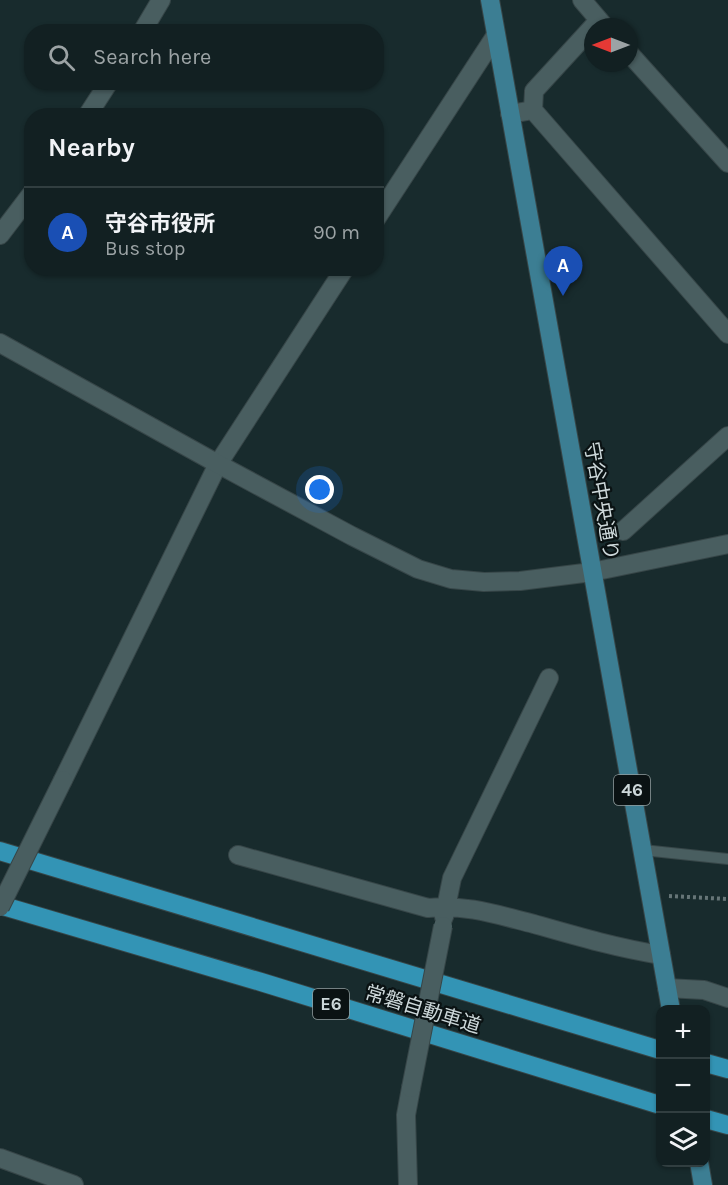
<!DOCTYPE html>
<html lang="en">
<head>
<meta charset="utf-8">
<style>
	:root { --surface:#122022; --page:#1f2d2f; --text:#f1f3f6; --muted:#9ca3a5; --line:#313e40; --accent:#db2777 }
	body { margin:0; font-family:Karla,"Noto Sans JP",sans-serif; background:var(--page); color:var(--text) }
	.controls { position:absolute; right:18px; bottom:18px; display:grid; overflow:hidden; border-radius:12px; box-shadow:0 2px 4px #0004 }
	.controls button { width:54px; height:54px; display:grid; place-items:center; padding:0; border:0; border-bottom:2px solid var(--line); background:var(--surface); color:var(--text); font:30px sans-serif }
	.compass { position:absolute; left:584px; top:18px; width:54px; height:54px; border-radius:50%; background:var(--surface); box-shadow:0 2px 4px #0004; rotate:270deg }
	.you { position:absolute; left:320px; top:490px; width:21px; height:21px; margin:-15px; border:4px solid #fff; border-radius:50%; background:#1a73e8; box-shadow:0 0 0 9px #1a73e833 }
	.badge { display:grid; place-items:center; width:39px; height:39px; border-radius:50%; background:var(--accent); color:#fff; font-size:20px; font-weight:700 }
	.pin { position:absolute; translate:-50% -50px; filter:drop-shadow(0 2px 3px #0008) }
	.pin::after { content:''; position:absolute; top:32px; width:21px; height:18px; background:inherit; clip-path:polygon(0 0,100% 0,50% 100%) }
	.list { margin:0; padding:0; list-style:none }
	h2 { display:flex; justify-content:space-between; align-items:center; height:78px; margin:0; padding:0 24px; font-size:26px }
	h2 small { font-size:20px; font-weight:400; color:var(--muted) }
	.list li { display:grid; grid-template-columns:39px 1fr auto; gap:18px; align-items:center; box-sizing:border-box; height:90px; padding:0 24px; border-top:2px solid var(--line) }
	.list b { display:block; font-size:22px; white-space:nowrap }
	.list p { margin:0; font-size:20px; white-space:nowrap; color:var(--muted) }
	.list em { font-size:20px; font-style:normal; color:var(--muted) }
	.icon { flex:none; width:33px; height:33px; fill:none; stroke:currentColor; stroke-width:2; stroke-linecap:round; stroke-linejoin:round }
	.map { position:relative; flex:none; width:728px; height:1185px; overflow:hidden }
	.search { position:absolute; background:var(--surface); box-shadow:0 2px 4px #0004; left:24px; top:24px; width:360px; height:66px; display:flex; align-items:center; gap:15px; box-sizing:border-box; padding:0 21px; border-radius:24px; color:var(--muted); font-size:22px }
	.panel { position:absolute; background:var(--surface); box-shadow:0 2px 4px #0004; left:24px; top:108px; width:360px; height:168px; border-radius:24px }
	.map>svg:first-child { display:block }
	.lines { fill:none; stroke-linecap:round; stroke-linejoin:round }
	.service-casing { stroke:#374648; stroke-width:12 }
	.minor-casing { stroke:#374648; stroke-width:20 }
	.tertiary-casing { stroke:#374648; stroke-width:20 }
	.primary-casing { stroke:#374648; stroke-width:20 }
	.motorway-casing { stroke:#374648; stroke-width:20 }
	.path { stroke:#667577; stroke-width:4; stroke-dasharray:3 3; stroke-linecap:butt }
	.service { stroke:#495e60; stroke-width:10 }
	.minor { stroke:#495e60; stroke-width:18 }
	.tertiary { stroke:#495e60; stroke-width:18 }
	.primary { stroke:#3c7e93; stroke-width:18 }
	.motorway { stroke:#3394b5; stroke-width:18 }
	.minor-bridge-casing { stroke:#374648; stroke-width:20; stroke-linecap:butt }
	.minor-bridge { stroke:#495e60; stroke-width:18 }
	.labels { text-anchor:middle; stroke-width:4.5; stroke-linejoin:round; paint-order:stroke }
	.shield { fill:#0a1213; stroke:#929d9e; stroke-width:1.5 }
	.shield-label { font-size:18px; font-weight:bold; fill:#cdd8da }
	.street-label { font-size:20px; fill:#cdd8da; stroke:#0a1213 }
</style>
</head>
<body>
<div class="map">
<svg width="728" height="1185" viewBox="0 0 728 1185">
	<rect width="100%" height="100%" fill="#182b2d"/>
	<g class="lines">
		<g class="service-casing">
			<path id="service" d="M643,850L728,859"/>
		</g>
		<g class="minor-casing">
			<path id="minor" d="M582,0L605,27
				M629,53L728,163
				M533,110L534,91L599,20
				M510,114L533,110L728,334
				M376,219L496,35
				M623,531L728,436
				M63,780L218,464L345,268
				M238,855L428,908C465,904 498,915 534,924C576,936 617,948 661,955
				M444,917L452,878L549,678
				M667,988L704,990L728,998
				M0,1158L74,1185
				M408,1185L406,1115L411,1088"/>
		</g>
		<g class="tertiary-casing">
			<path id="tertiary" d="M142,32L161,0
				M87,116L109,82
				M0,235L32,193
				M0,343L218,464L352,536L418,569L451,579L484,582L520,581L592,572L728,544"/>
		</g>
		<g class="primary-casing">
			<path id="primary" d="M490,0L671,1010
				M699,1162L703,1185"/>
		</g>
		<g class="motorway-casing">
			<path id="motorway" d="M0,851L660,1050
				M0,905L261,982L660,1105
				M706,1063L728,1069
				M706,1119L728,1125"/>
		</g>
		<path class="path" d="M669,896L728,899"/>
		<use href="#service" class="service"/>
		<use href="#minor" class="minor"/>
		<use href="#tertiary" class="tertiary"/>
		<use href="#primary" class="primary"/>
		<use href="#motorway" class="motorway"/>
		<g class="minor-bridge-casing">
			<path id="minor-bridge" d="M0,907L63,780
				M411,1088L443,926"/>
		</g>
		<use href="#minor-bridge" class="minor-bridge"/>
	</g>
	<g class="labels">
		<g class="shield">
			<rect x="614" y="775" width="36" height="30" rx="4.5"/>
			<rect x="313" y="989" width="36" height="30" rx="4.5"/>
		</g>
		<g class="shield-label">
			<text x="632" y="796">46</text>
			<text x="331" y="1010">E6</text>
		</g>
		<g class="street-label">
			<text transform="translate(602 501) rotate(80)" y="7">守谷中央通り</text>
			<text transform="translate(423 1009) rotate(17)" y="7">常磐自動車道</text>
		</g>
	</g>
</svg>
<div class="controls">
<button>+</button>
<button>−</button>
<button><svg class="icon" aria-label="layers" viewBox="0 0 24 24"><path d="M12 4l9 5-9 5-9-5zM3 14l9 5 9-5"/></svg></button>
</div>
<svg class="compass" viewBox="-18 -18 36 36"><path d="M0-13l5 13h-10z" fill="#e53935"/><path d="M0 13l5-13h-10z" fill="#9ca3a5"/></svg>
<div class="you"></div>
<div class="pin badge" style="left:563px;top:296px;background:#1a4fb4">A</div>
<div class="search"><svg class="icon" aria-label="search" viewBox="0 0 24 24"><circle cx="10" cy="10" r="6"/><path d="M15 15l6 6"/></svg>Search here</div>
<section class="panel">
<h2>Nearby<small></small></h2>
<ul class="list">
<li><span class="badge" style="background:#1a4fb4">A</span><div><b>守谷市役所</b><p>Bus stop</p></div><em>90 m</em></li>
</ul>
</section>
</div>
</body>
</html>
